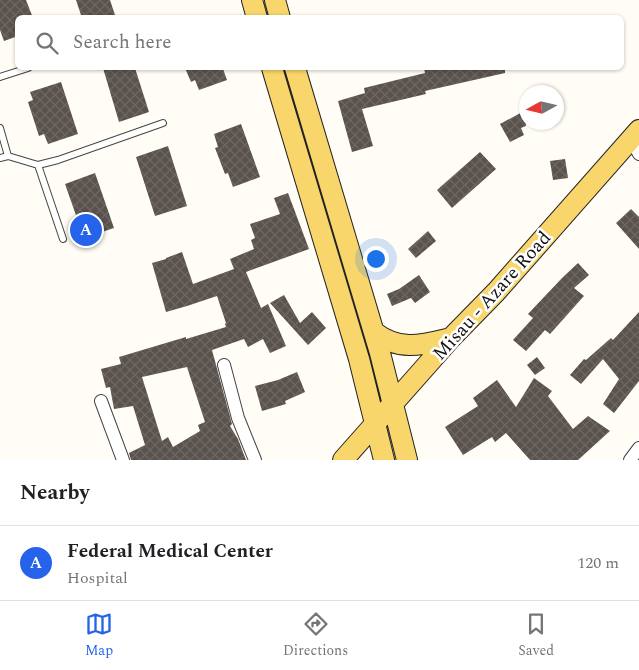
<!DOCTYPE html>
<html lang="en">
<head>
<meta charset="utf-8">
<style>
	:root { --surface:#fff; --page:#f6f6f6; --text:#202124; --muted:#757577; --line:#e0e0e0; --accent:#2563eb }
	body { margin:0; font-family:Spectral,serif; background:var(--page); color:var(--text) }
	.compass { position:absolute; left:519px; top:85px; width:45px; height:45px; border-radius:50%; background:var(--surface); box-shadow:0 1px 4px #0004; rotate:262deg }
	.you { position:absolute; left:375px; top:258px; width:18px; height:18px; margin:-12px; border:4px solid #fff; border-radius:50%; background:#1a73e8; box-shadow:0 0 0 8px #1a73e833 }
	.badge { display:grid; place-items:center; width:32px; height:32px; border-radius:50%; background:var(--accent); color:#fff; font-size:16px; font-weight:700 }
	.pin { position:absolute; translate:-50% -50%; border:2px solid #fff; box-shadow:0 1px 5px #0006 }
	.list { margin:0; padding:0; list-style:none }
	h2 { display:flex; justify-content:space-between; align-items:center; height:65px; margin:0; padding:0 20px; font-size:21px }
	h2 small { font-size:16px; font-weight:400; color:var(--muted) }
	.list li { display:grid; grid-template-columns:32px 1fr auto; gap:15px; align-items:center; box-sizing:border-box; height:75px; padding:0 20px; border-top:1px solid var(--line) }
	.list b { display:block; font-size:19px; white-space:nowrap }
	.list p { margin:0; font-size:16px; white-space:nowrap; color:var(--muted) }
	.list em { font-size:16px; font-style:normal; color:var(--muted) }
	.icon { flex:none; width:28px; height:28px; fill:none; stroke:currentColor; stroke-width:2; stroke-linecap:round; stroke-linejoin:round }
	.map { position:relative; flex:none; width:639px; height:460px; overflow:hidden }
	.search { position:absolute; background:var(--surface); box-shadow:0 1px 4px #0004; left:15px; right:15px; top:15px; height:55px; display:flex; align-items:center; gap:12px; box-sizing:border-box; padding:0 18px; border-radius:8px; color:var(--muted); font-size:19px }
	.sheet { height:140px; background:var(--surface) }
	nav { display:flex; justify-content:space-around; align-items:center; box-sizing:border-box; height:70px; border-top:1px solid var(--line); background:var(--surface); font-size:14px; color:var(--muted) }
	nav a { display:grid; justify-items:center; gap:2px }
	nav .on { color:var(--accent) }
	.map>svg:first-child { display:block }
	.building { fill:url(#building-cross-hatch); fill-rule:evenodd }
	.lines { fill:none; stroke-linecap:round; stroke-linejoin:round }
	.service-casing { stroke:#444; stroke-width:8 }
	.minor-casing { stroke:#444; stroke-width:14 }
	.primary-casing { stroke:#222; stroke-width:22 }
	.service { stroke:#fff; stroke-width:6 }
	.minor { stroke:#fff; stroke-width:12 }
	.primary { stroke:#f9d66b; stroke-width:20 }
	.labels { text-anchor:middle; stroke-width:5; stroke-linejoin:round; paint-order:stroke }
	.street-label { font-size:19px; fill:#111; stroke:#fff }
</style>
</head>
<body>
<div class="map">
<svg width="639" height="460" viewBox="0 0 639 460">
	<defs>
		<pattern id="building-cross-hatch" width="8" height="8" patternUnits="userSpaceOnUse" patternTransform="scale(1.25)"><rect width="8" height="8" fill="#5a524d"/><path d="M0 0l8 8M0 8l8-8" fill="none" stroke="#6d6662"/></pattern>
	</defs>
	<rect width="100%" height="100%" fill="#fffdf5"/>
	<path class="building" d="M0,0H26L33,18H18V36L4,41L0,30Z
		M76,0H110L116,18H82Z
		M103,68H135L149,112L119,122Z
		M185,68H225L223,69L227,80L199,90L195,80L191,82Z
		M424,68H505V73L425,91L426,94L362,109L373,146L352,152L338,101L365,93L364,88L425,73Z
		M61,82L78,134L48,144L44,134L39,136L28,102L33,100L30,92Z
		M526,110V126L521,128L524,135L510,142L500,124Z
		M241,124L260,177L233,187L228,173L225,174L215,148L218,147L214,134Z
		M168,146L187,206L155,216L136,157Z
		M480,152L496,169L452,208L437,190Z
		M565,159L568,178L553,180L550,161Z
		M95,173L114,228L84,238L65,184Z
		M288,193L309,249L246,272L261,308L268,304L286,346L270,353L263,339L248,347L244,339L212,350L232,424L230,426L238,439L246,460H131L129,453L145,445L133,406L114,409L110,387L106,388L101,369L121,364L119,357L186,337V339L226,327L225,324L226,323L217,296L187,306L166,312L152,263L166,259V258L182,252L193,284L234,269L230,259L254,249L251,240L255,238L250,224L280,214L274,198ZM187,367L205,422L198,425L200,431L173,447L168,437L162,441L142,377Z
		M631,209L639,217V249L616,223Z
		M428,231L436,241L416,258L408,249Z
		M578,263L589,275L574,288L584,296L550,334L545,330L526,351L513,340L533,318L528,314L562,278Z
		M419,275L430,292L415,303L411,298L392,306L387,294L399,289Z
		M284,295L300,323L312,312L326,328L308,345L270,303Z
		M639,312V381L614,413L603,404L619,379L603,359L581,384L570,375L584,359L586,360L611,338L613,340Z
		M537,357L545,368L535,375L527,365Z
		M297,372L305,392L285,401L286,404L262,411L255,386L278,380Z
		M534,378L552,391L548,396L573,429L588,416L610,431L578,460H530L506,433L495,442L492,437L463,455L445,427L478,406L473,398L497,380L516,407Z"/>
	<g class="lines">
		<g class="service-casing">
			<path id="service" d="M0,77L28,68
				M0,128L8,156
				M0,158L8,156L38,165L58,160L163,123
				M38,165L63,239"/>
		</g>
		<g class="minor-casing">
			<path id="minor" d="M631,139L639,154
				M224,365L238,418L255,460
				M101,401L123,460
				M630,460L639,448"/>
		</g>
		<g class="primary-casing">
			<path id="primary" d="M252,0L257,18
				M275,0L280,18
				M272,68L359,359L384,460
				M295,68L380,353L407,460
				M374,332C400,352 422,345 451,338
				M343,460L451,338L496,292L639,130"/>
		</g>
		<use href="#service" class="service"/>
		<use href="#minor" class="minor"/>
		<use href="#primary" class="primary"/>
	</g>
	<g class="labels">
		<g class="street-label">
			<text transform="translate(491 295) rotate(-48)" y="7">Misau - Azare Road</text>
		</g>
	</g>
</svg>
<svg class="compass" viewBox="-18 -18 36 36"><path d="M0-13l5 13h-10z" fill="#e53935"/><path d="M0 13l5-13h-10z" fill="#757577"/></svg>
<div class="you"></div>
<div class="pin badge" style="left:86px;top:230px">A</div>
<div class="search"><svg class="icon" aria-label="search" viewBox="0 0 24 24"><circle cx="10" cy="10" r="6"/><path d="M15 15l6 6"/></svg>Search here</div>
</div>
<section class="sheet">
<h2>Nearby<small></small></h2>
<ul class="list">
<li><span class="badge">A</span><div><b>Federal Medical Center</b><p>Hospital</p></div><em>120 m</em></li>
</ul>
</section>
<nav>
<a class="on"><svg class="icon" aria-label="map" viewBox="0 0 24 24"><path d="M3 6l6-2 6 2 6-2v14l-6 2-6-2-6 2zM9 4v14M15 6v14"/></svg>Map</a>
<a><svg class="icon" aria-label="directions" viewBox="0 0 24 24"><path d="M12 3l9 9-9 9-9-9zM9 14v-3h6M13 9l2 2-2 2"/></svg>Directions</a>
<a><svg class="icon" aria-label="saved" viewBox="0 0 24 24"><path d="M7 4h10v16l-5-4-5 4z"/></svg>Saved</a>
</nav>
</body>
</html>
